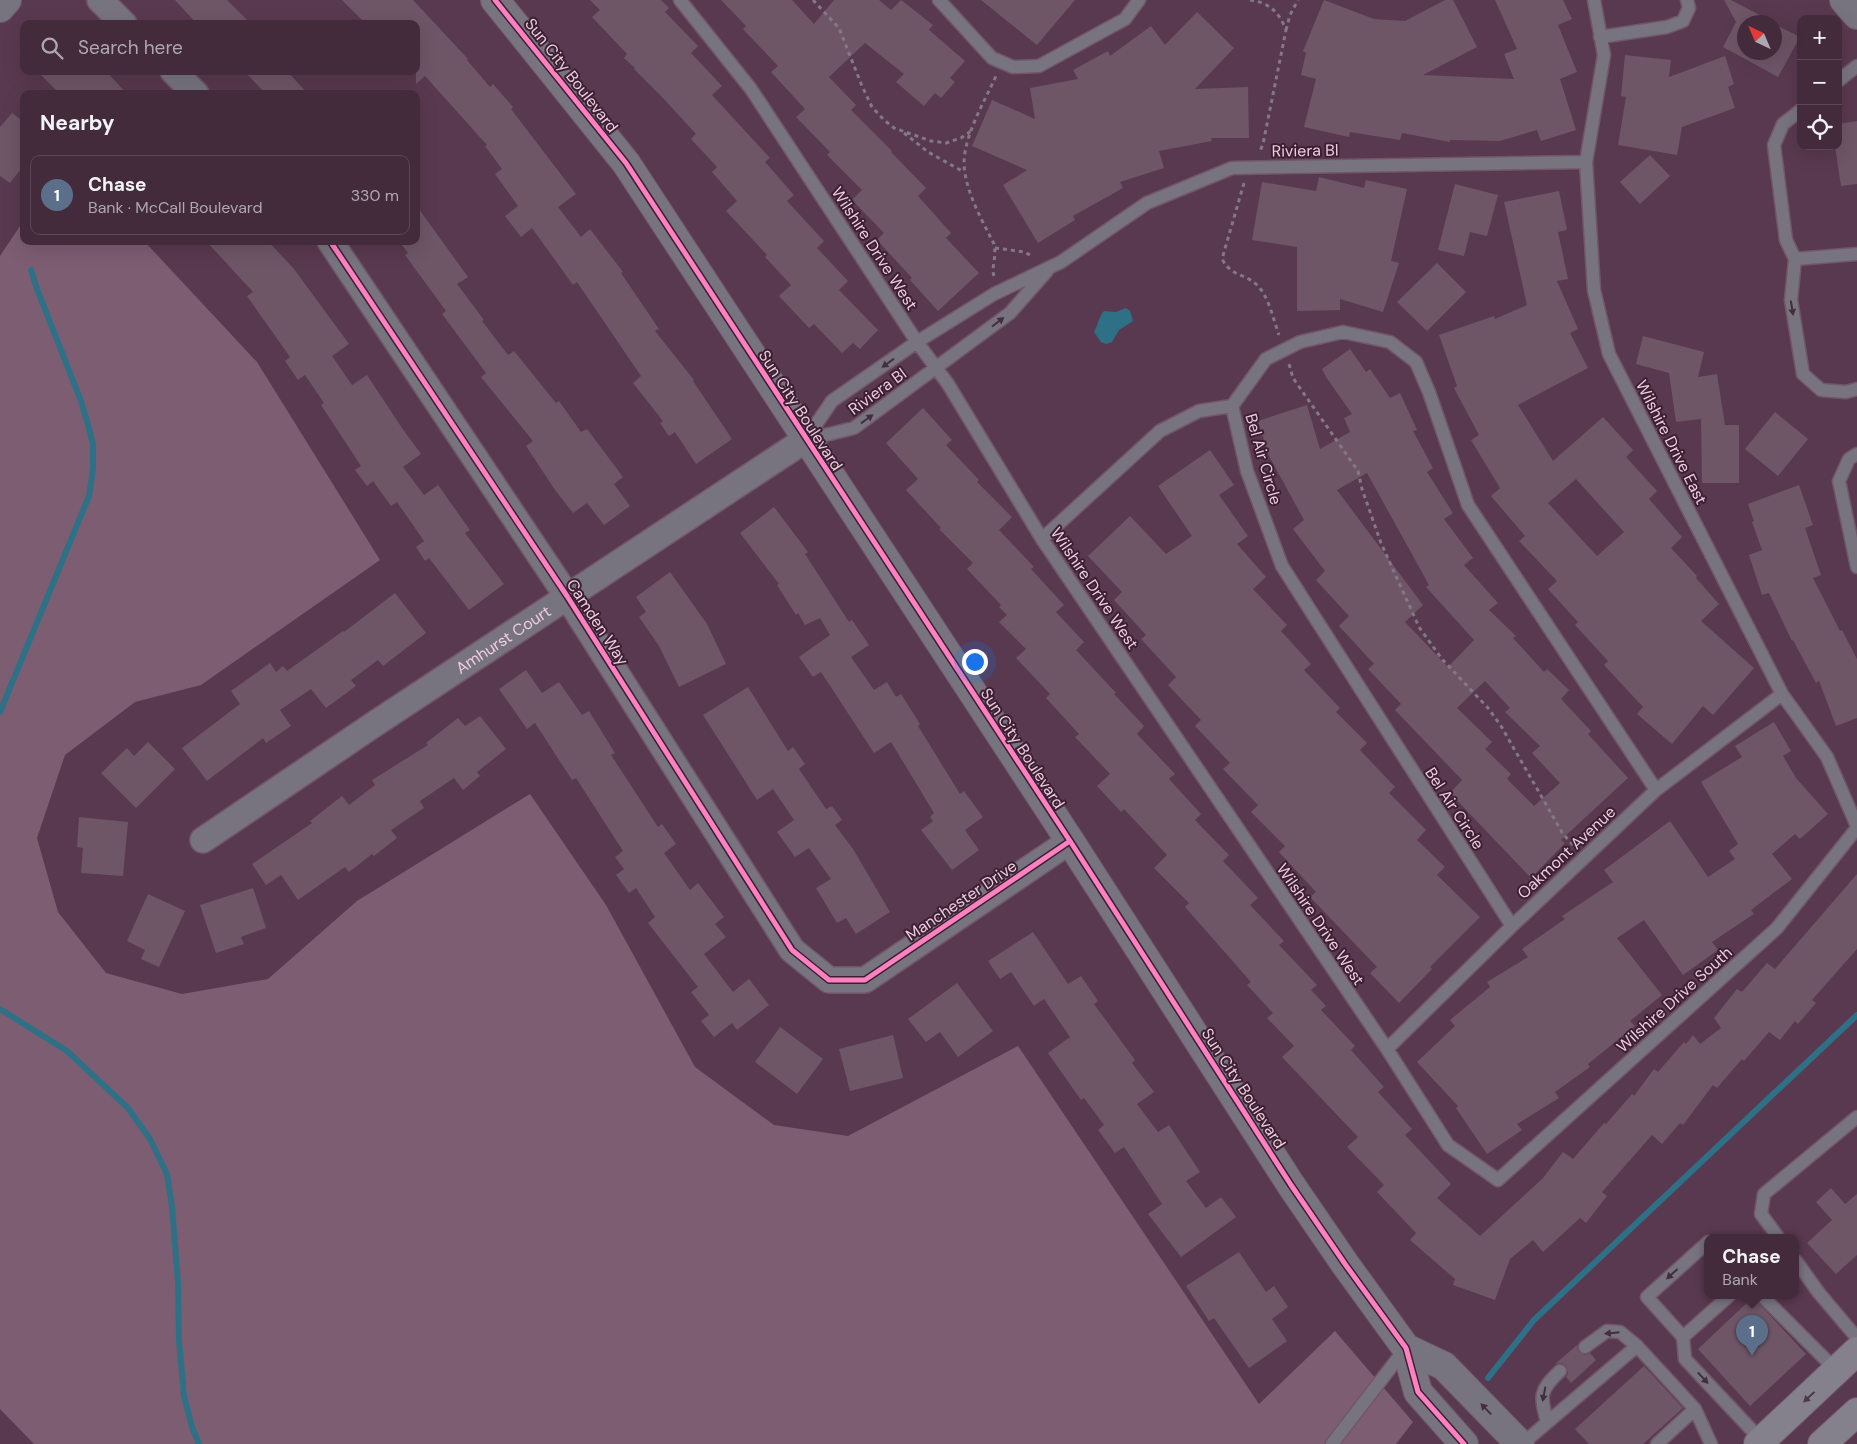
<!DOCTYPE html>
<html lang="en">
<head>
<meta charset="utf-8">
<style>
	:root { --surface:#432b3b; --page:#4d3746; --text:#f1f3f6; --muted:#afa7af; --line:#5b4755; --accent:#bca0f2 }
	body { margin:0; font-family:"DM Sans",sans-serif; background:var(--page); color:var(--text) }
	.controls { position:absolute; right:15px; top:15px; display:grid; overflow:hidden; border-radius:10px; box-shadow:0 5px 20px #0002 }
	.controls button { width:45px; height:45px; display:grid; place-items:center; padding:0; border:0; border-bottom:1px solid var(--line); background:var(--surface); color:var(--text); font:25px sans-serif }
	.compass { position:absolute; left:1737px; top:15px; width:45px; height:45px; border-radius:50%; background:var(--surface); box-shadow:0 5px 20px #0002; rotate:316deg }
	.you { position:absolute; left:974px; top:661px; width:18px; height:18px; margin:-12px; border:4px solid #fff; border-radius:50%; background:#1a73e8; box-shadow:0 0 0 8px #1a73e833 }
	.badge { display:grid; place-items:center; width:32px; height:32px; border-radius:50%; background:var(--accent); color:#fff; font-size:16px; font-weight:700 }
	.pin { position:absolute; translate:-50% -41px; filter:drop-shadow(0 1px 2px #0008) }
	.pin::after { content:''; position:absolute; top:26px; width:18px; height:15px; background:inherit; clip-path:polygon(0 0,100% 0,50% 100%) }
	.popup { position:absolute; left:1704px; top:1234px; width:95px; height:65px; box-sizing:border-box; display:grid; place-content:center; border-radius:10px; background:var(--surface); filter:drop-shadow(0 1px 4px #0005); font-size:16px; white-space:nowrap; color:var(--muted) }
	.popup b { font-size:19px; color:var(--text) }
	.popup::after { content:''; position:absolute; left:50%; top:100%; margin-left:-10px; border:10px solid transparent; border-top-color:var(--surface) }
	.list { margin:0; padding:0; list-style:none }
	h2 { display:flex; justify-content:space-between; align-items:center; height:65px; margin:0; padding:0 20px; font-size:21px }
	h2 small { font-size:16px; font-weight:400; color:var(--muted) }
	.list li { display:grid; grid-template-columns:32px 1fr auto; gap:15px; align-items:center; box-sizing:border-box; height:80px; margin:0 10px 10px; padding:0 10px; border:1px solid var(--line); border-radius:10px }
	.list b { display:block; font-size:19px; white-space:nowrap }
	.list p { margin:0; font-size:16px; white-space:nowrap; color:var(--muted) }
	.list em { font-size:16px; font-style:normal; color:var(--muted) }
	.icon { flex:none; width:28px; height:28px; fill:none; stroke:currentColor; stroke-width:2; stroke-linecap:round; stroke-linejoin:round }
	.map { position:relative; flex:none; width:1857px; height:1444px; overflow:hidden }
	.search { position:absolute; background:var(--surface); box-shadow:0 5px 20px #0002; left:20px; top:20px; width:400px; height:55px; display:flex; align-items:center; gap:12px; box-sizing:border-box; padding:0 18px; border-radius:10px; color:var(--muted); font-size:19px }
	.panel { position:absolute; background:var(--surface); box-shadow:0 5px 20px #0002; left:20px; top:90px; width:400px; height:155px; border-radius:10px }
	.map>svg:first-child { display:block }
	.green { fill:#7d5d72 }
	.water { fill:#2e7187 }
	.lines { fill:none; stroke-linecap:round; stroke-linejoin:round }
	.stream { stroke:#2e7187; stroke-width:6 }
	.building { fill:#6e5666; fill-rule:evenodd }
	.service-casing { stroke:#725668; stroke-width:15 }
	.minor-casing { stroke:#725668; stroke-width:28 }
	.tertiary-casing { stroke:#725668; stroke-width:30 }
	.secondary-casing { stroke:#725668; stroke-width:30 }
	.path { stroke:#837985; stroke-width:3; stroke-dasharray:4 4; stroke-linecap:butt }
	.service { stroke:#78747f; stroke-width:12 }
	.minor { stroke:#78747f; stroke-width:25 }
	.tertiary { stroke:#78747f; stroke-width:28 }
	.secondary { stroke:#84808c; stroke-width:28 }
	.cycleway-casing { stroke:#3b2032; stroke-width:8 }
	.cycleway { stroke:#ff80c0; stroke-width:5 }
	.oneway { fill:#442d3e }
	.oneway2 { fill:#4d3848 }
	.labels { text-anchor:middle; stroke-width:4; stroke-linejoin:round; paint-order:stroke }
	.street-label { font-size:16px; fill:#efcbe1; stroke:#3b2032 }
</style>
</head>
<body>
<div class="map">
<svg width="1857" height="1444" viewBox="0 0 1857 1444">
	<rect width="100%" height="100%" fill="#59394f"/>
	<path class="green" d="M24,220V241H144L257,362L380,560L201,685L135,702L65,755L37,838L58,912L106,973L182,994L268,979L357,901L530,794L606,905L695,1067L774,1125L848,1136L1018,1046L1259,1404L1335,1331L1413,1422L1396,1444H34L0,1409V256Z"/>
	<path class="water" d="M1126,308L1130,311L1133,321L1119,330L1112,342L1106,344L1101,342L1094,332C1098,325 1099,316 1104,311L1116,312Z"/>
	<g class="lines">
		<path class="stream" d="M0,712L89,496L93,469V444L88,425L81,401L37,289L31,270
			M0,1009L67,1051L128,1108L150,1139L167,1174L172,1207L178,1282L179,1340L184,1396L192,1427L199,1444
			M1488,1378L1534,1320L1857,1015"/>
	</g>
	<path class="building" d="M175,0H227L251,24H197Z
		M342,0H413L468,59L467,60L490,87L493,84L513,107L511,109L576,194L558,207L581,237L590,229L623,272L621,273L659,329L655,331L694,380L693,381L732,439L696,464L675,432L669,436L660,423L663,421L633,383L641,376L577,282L573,285L532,228L521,237L505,216L518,206L495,174L502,169L485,146L487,145L425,76L416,84V24H366Z
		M590,0H661L669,8L665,12L698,46L691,53L722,86L712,95L770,158L765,162L794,195L787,201L824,241L817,248L848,281L839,290L878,330L860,349L853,343L842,353L814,324L809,328L779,296L791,285L765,257L767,255L726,211L737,201L712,172L717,167L691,139L696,134L663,98L634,69L635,68L624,58L627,54L592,17L600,10Z
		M721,0H792L814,24L834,0H879L891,10L901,0L933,25L929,30L965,61L950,78L955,82L941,98L935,93L924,106L896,82L904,74L865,43L829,77L856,105L851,110L892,151L891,152L926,188L918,196L951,233L946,238L979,273L938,311L910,280L912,278L877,240L884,233L852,200L862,190L827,155L830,152L796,117L805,109L771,72L778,66L743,29L746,26Z
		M981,0H1075L1037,45Z
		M1324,0L1374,19L1405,21L1445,0H1453L1477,47L1423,75L1514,79L1504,54L1517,49L1495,0H1563L1572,19L1558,25L1577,72L1560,79L1576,130L1541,141L1537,130L1500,141L1450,140V142L1402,133L1400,140L1350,132L1349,137L1304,127L1316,79L1301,75L1306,53L1303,51Z
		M1724,0H1731L1773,22H1744V52H1774V24L1800,37L1778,77L1723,47L1736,22Z
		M1197,12L1234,48L1195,89L1248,87L1249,138H1211L1212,141L1159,151L1164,168L1120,182L1123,188L1073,216L1075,220L1038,243L1003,185L1027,170L972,146L992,100L1035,119L1030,88L1078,79L1073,70L1108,51L1110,56L1151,26L1165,45Z
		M1625,55L1671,60L1669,77L1725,56L1734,84L1728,87L1735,108L1682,127L1677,155L1618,145L1626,97L1621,96Z
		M37,71H106L127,94H60Z
		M244,71H287L308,94H266Z
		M12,113L24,122V165L10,183L0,176V127Z
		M1857,121V184L1841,186L1835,146H1838V124Z
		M1650,155L1670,176L1640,204L1620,182Z
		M1319,177L1364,188L1366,180L1407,189L1391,261L1399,263L1383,312L1340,299V310L1297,311V247L1252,240L1262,182L1316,191Z
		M1455,184L1498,195L1487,236L1470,232L1464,256L1438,250Z
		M1559,191L1567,230L1558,232L1568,279L1557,281L1578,329L1570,333L1588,368L1518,405L1553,461L1603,417L1633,450L1626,457L1657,491L1649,499L1682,537L1671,548L1697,576L1696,578L1719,604L1701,621L1754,668L1713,715L1703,706L1672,744L1637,714L1643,707L1604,665L1608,661L1575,625L1578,622L1548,589L1557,581L1519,541L1525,536L1491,496L1500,488L1471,440L1479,435L1454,388L1457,386L1439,335L1494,316L1495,319L1527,305L1504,202ZM1576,479L1624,532L1597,556L1548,503Z
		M416,205L468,277L457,284L484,320L482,321L508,355L514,351L556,403L559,401L581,432L587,429L623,477L614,484L630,506L604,525L587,503L573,513L555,490L526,446L533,441L481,377L486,373L442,314L446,311L405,255L408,253L399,241H416Z
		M206,241H268L294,269L349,344L332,356L352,385L367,375L402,428L421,454L403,467L424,495L438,485L470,530L465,533L504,584L469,610L429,558L425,561L416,547L424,541L397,502L391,506L373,481L367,486L355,470L361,466L321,405L324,403L305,375L298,380L285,361L290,357L247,296L253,292Z
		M1437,263L1466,292L1427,331L1397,302Z
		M1643,336L1704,352L1698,377L1717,374L1725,425H1739V483H1702L1701,419L1676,422L1669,373L1636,364Z
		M1350,349L1366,372L1370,369L1390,398L1400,393L1417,430L1413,431L1433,468L1427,472L1453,513L1444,519L1473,558L1464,565L1498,603L1489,610L1516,636L1513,638L1544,672L1547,669L1569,690L1561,699L1591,731L1588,734L1628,778L1561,840L1565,843L1531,878L1450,793L1462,780L1395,710L1401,704L1368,669L1374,664L1339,626L1349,616L1316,580L1325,571L1293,529L1304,520L1269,456L1258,421L1307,405L1320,449L1350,432L1344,418L1352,414L1326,377L1322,369ZM1367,473L1429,585L1426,587L1474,640L1448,667L1405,622L1423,605L1337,490ZM1485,681L1510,708L1505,712L1540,746L1532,753L1560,783L1534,806L1507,779L1511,774L1485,749L1492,742L1457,708Z
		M923,408L952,440L946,445L979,480L977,482L1012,517L999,530L1034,567L1031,569L1064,605L1056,612L1084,642L1076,650L1116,693L1114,694L1144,726L1137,734L1175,774L1169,779L1201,814L1195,820L1229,855L1223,861L1258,898L1250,905L1284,941L1279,945L1317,985L1311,990L1326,1006L1321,1010L1355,1046L1351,1050L1384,1087L1378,1092L1412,1129L1405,1135L1451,1184L1437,1198L1480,1236L1543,1178L1563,1152L1573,1159L1604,1123L1606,1124L1632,1094L1634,1096L1654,1069L1658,1072L1684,1042L1686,1044L1693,1035L1700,1044L1721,1028L1714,1018L1737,989L1742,992L1767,963L1775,969L1857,874V949L1812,1000L1816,1003L1798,1024L1795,1021L1780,1040L1769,1032L1744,1061L1742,1059L1717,1088L1713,1085L1683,1125L1680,1123L1662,1144L1652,1135L1602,1192L1607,1196L1586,1223L1580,1218L1543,1252L1533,1240L1510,1259L1495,1300L1453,1285L1455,1279L1410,1240L1416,1233L1377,1192L1384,1185L1347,1147L1358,1137L1282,1057L1294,1046L1267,1018L1273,1013L1247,985L1251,982L1185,907L1189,903L1154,868L1167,855L1124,809L1121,812L1097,786L1110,774L1075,737L1079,734L1046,698L1050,694L1016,658L1026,649L999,622L1007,615L999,607L1001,605L967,569L973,563L939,529L941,528L906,490L918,479L886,443Z
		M1775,412L1808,439L1778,476L1745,449Z
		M1210,450L1234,485L1219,495L1248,536L1237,544L1266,577L1253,589L1287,625L1281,631L1311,664L1304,670L1340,708L1336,712L1367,743L1360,750L1395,787L1389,793L1426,830L1417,840L1445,867L1437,875L1480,917L1430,967L1432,969L1399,1003L1370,973L1377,967L1310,897L1316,892L1279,852L1285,846L1251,812L1258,805L1223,769L1230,763L1195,726L1201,720L1168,685L1176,677L1141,639L1146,635L1114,600L1122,592L1088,556L1130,516L1166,554L1192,536L1158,486Z
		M1799,485L1813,525L1805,528L1821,575L1813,578L1840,631L1842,630L1857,659V718L1836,726L1819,681L1816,683L1793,640L1792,641L1769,593L1762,595L1749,555L1762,550L1752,522L1754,521L1748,504Z
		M774,507L808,552L805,554L849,622L852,620L869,645L851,657L874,690L887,682L896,697L901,694L920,724L918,726L960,794L964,791L983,817L965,830L979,850L952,870L921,830L933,821L930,817L934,813L891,742L874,753L821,672L813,677L799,657L830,635L820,618L805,625L798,613L796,615L777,585L779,584L740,533Z
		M670,572L707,624L726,664L679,687L659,646L639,617L646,612L636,597Z
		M395,593L426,633L383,666L378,660L351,680L356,686L326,708L311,689L280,710L291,726L266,743L263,738L207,781L182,748L240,704L231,691L270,663L276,672L283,666L287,671L343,631L344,632Z
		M526,670L542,693L559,682L582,715L589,711L615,753L611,755L658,827L662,824L676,844L664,853L690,890L698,883L724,917L715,924L726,937L704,954L733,992L749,979L769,1005L737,1030L732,1023L714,1037L701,1021L709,1015L691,992L698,987L648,923L655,917L636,888L629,893L616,875L624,869L615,857L623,851L576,778L572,780L535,723L527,729L499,689Z
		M748,687L788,751L793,747L805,764L799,769L826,809L832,806L842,820L835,825L853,849L890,912L856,934L846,918L837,923L816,888L831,879L809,848L795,857L777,832L794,820L773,789L757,800L703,715Z
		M480,716L506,749L477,772L480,776L463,790L454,778L420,801L424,808L391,830L397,838L374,856L372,854L349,872L345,867L298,900L281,875L266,885L252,864L312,823L310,821L342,796L349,805L375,785L372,780L428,745L426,743L458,718L465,726Z
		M1774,722L1791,751L1783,756L1796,778L1828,814L1800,839L1795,834L1772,854L1792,879L1751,910L1754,914L1712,942L1718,950L1683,975L1644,920L1617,938L1662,995L1630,1021L1635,1026L1588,1064L1590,1067L1555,1092L1559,1098L1517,1124L1522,1130L1487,1154L1456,1108L1458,1106L1417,1062L1455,1026L1450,1020L1490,987L1487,982L1528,957L1522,949L1565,919L1562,916L1613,882L1604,870L1670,821L1708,877L1735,859L1729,851L1738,844L1701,782L1742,757L1735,746Z
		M148,742L175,769L136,808L101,773L127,748L134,756Z
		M79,817L128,822L123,876L81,873L83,848L77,847Z
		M253,888L266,928L241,937L244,944L216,953L200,905Z
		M148,894L185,911L159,967L141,959L145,950L127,941Z
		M1033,932L1068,984L1081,976L1098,1001L1094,1004L1135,1060L1132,1063L1154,1092L1137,1104L1158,1132L1169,1125L1200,1172L1186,1181L1206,1208L1221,1197L1236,1217L1181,1257L1148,1214L1162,1204L1124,1147L1115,1153L1098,1130L1104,1125L1084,1098L1081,1100L1048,1053L1070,1037L1044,999L1034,1006L1011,972L1000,979L988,961Z
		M957,983L993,1031L958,1057L940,1032L926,1042L908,1019Z
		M780,1027L823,1059L797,1094L755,1062Z
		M893,1035L903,1078L850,1091L839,1049Z
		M1831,1188L1845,1204L1857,1194V1255L1836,1274L1807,1243L1832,1220L1816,1202Z
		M1239,1252L1266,1292L1274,1286L1288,1307L1272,1319L1287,1341L1249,1368L1214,1318L1209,1321L1186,1286Z
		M1753,1297L1806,1354L1750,1406L1698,1349Z
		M1577,1345L1579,1352L1585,1355L1590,1353L1596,1360L1571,1383L1566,1377L1568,1373L1566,1366L1562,1363L1555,1364Z
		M1644,1366L1683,1408L1643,1444H1589L1575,1429Z"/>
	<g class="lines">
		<g class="service-casing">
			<path id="service" d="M680,0L751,89L917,342L948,384L1042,539L1387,1049L1448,1145L1498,1180L1777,928L1857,828
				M939,0L992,58L1013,67L1039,66L1125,19L1139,0
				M1594,0L1604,55L1586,162L1594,290L1609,354L1782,694L1827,757L1857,826
				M1600,37L1667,27L1683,21L1689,8L1687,0
				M1838,81L1857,66
				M1801,110L1783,124L1774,145L1786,240L1795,259L1857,254
				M1795,259L1791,300L1803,374L1821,390L1846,392L1857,389
				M806,439L832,401L917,342L994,294L1061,262L1147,203L1232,168L1586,162
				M805,440L854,428L1010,313L1047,271
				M1857,454L1849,459L1839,481L1857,567
				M1042,539L1160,431L1199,411L1232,406
				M1512,926L1282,566L1247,471L1232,406L1266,359L1300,342L1343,332L1390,342L1416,362L1429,392L1468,505L1656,790
				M1387,1049L1512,926L1656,790L1782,694
				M1778,1237L1761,1214L1764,1194L1857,1117
				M1708,1242L1647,1297L1683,1337L1730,1295
				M1796,1261L1819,1293L1857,1338
				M1761,1295L1837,1371
				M1683,1337L1685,1359L1762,1441
				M1585,1347L1607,1331L1620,1332L1637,1346
				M1547,1422C1540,1395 1539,1391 1560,1371
				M1332,1444L1405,1349
				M1522,1444L1637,1346L1695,1409L1711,1444
				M1657,1444L1695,1409"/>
		</g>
		<g class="minor-casing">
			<g id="minor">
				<path d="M100,0L124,24"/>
				<path d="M173,71L196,94"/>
				<path d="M330,241L567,596L792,950L829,980H865L1070,841"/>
				<path id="s1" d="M203,840L373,725L805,440"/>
			</g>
		</g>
		<g class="tertiary-casing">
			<path id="tertiary" d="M495,0L626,163L1070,841L1291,1185L1345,1264L1406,1348L1418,1392L1464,1444
				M1844,0L1857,15
				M0,8L7,0
				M1406,1348L1444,1366L1520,1444"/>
		</g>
		<g class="secondary-casing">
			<path id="secondary" d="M1758,1444L1857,1351
				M1822,1444L1857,1412"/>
		</g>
		<path class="path" d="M813,0L839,28L862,86L872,107L884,120L894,128L931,141L946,143L961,138L971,131
			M1250,0C1270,3 1279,12 1286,30L1263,144L1260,151
			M1286,30L1290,15L1298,0
			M904,133L928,152L964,172
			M1244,183L1222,259C1231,276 1243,273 1256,284C1269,296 1273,319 1279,335
			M995,248L1025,252L1033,257
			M994,276C991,267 997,257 994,244C983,222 969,198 965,173C959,143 984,103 996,76
			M1289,364L1293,378L1358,471L1362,489L1381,543L1419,627L1442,659L1488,708L1501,726L1563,834L1574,846"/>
		<use href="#service" class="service"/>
		<use href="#minor" class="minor"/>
		<use href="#tertiary" class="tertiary"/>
		<use href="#secondary" class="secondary"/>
		<g class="cycleway-casing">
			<path id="cycleway" d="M495,0L626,163L1070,841L1291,1185L1345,1264L1406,1348L1418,1392L1464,1444
				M330,241L567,596L792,950L829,980H865L1070,841"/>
		</g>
		<use href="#cycleway" class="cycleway"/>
	</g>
	<defs><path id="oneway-solid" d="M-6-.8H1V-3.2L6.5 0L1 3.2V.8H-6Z" transform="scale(1.25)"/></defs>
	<g class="oneway">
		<use href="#oneway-solid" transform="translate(1792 308) rotate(81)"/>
		<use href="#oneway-solid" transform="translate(998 322) rotate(-37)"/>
		<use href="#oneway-solid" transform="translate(888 363) rotate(144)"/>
		<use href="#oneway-solid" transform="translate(867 419) rotate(-36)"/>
		<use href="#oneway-solid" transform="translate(1672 1274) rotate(138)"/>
		<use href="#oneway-solid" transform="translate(1612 1333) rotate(174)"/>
		<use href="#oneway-solid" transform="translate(1703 1378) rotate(47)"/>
		<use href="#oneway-solid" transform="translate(1544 1394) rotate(101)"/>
		<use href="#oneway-solid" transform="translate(1486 1409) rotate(-134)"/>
	</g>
	<use class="oneway2" href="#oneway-solid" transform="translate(1809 1397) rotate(137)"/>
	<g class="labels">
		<g class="street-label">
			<text transform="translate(572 75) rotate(52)" y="6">Sun City Boulevard</text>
			<text transform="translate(1305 150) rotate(-1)" y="6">Riviera Bl</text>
			<text transform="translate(875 248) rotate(57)" y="6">Wilshire Drive West</text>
			<text transform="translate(877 391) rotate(-36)" y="6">Riviera Bl</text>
			<text transform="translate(801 410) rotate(57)" y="6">Sun City Boulevard</text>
			<text transform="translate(1672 442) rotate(63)" y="6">Wilshire Drive East</text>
			<text transform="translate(1264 459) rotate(74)" y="6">Bel Air Circle</text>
			<text transform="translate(1095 588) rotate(56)" y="6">Wilshire Drive West</text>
			<text transform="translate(598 622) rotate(57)" y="6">Camden Way</text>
			<text dy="6" stroke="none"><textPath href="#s1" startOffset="361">Amhurst Court</textPath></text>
			<text transform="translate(1023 748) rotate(57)" y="6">Sun City Boulevard</text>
			<text transform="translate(1455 808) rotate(57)" y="6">Bel Air Circle</text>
			<text transform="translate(1566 852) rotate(-43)" y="6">Oakmont Avenue</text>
			<text transform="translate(961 900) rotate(-34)" y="6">Manchester Drive</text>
			<text transform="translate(1321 924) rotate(56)" y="6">Wilshire Drive West</text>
			<text transform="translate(1674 999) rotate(-42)" y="6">Wilshire Drive South</text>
			<text transform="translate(1244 1088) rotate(57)" y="6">Sun City Boulevard</text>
		</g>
	</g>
</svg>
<div class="controls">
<button>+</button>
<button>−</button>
<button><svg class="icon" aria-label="locate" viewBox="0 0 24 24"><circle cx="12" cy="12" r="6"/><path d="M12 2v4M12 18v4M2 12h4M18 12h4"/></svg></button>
</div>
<svg class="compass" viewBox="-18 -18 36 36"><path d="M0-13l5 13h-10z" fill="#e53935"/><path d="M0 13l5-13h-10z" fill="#afa7af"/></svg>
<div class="you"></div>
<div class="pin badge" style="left:1752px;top:1356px;background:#5c6f8a">1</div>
<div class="popup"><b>Chase</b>Bank</div>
<div class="search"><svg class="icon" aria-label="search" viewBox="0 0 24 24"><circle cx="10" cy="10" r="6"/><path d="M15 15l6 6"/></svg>Search here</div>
<section class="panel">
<h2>Nearby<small></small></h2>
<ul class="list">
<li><span class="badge" style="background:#5c6f8a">1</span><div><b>Chase</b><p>Bank · McCall Boulevard</p></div><em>330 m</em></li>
</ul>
</section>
</div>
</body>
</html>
